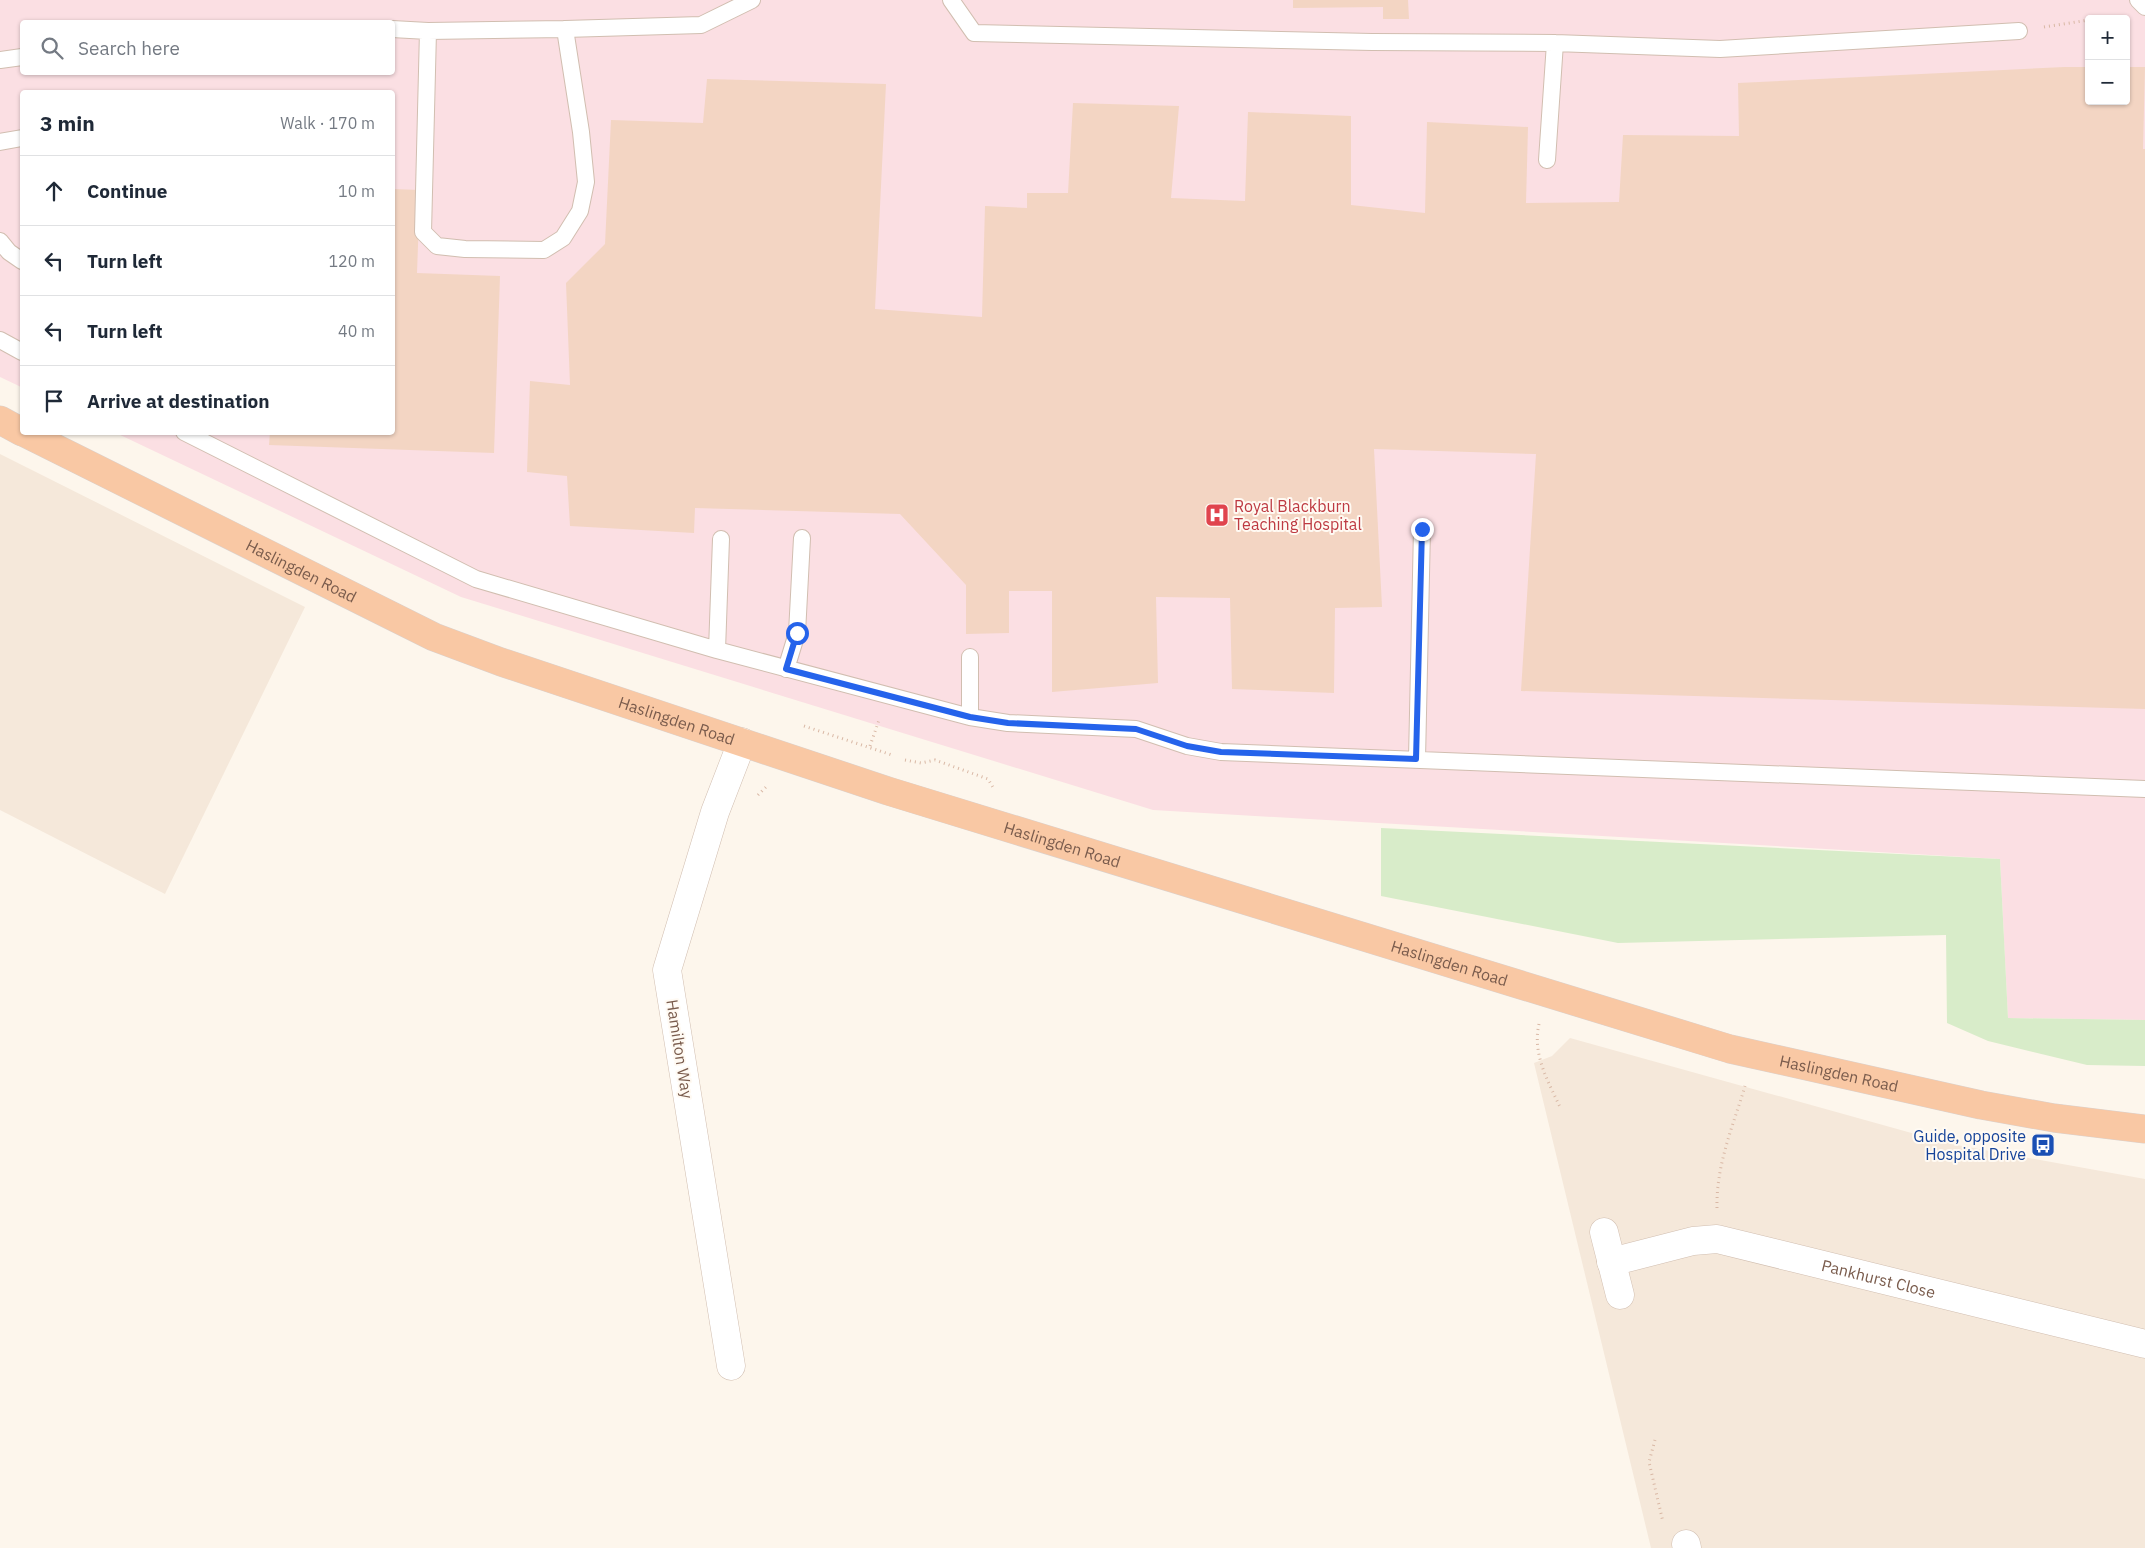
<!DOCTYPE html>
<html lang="en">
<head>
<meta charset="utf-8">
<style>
	:root { --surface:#fff; --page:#f2f2f3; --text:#1f2937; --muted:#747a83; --line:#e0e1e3 }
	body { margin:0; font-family:"IBM Plex Sans",sans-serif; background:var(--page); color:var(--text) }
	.controls { position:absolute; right:15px; top:15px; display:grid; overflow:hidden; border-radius:5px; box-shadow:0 1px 4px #0004 }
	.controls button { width:45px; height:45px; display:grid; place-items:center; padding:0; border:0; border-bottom:1px solid var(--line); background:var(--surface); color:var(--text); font:25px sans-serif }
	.stop { position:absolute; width:15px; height:15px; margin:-11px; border:4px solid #2563eb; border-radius:50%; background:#fff }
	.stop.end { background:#2563eb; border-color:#fff; box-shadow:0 1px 5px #0008 }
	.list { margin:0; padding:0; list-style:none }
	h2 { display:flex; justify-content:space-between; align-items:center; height:65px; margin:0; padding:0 20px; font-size:21px }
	h2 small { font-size:16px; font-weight:400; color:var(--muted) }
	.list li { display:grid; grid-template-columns:32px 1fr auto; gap:15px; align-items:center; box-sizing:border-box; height:70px; padding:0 20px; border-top:1px solid var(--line) }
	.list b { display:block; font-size:19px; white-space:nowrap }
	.list em { font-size:16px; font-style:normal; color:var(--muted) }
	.icon { flex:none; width:28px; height:28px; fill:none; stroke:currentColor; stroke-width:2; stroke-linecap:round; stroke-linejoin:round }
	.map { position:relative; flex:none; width:2145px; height:1548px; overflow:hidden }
	.search { position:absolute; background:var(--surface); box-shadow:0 1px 4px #0004; left:20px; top:20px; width:375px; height:55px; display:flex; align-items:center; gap:12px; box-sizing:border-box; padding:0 18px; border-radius:5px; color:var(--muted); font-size:19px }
	.panel { position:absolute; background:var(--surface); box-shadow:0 1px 4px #0004; left:20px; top:90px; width:375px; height:345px; border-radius:5px }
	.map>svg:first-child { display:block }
	.residential { fill:#f5e8da }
	.medical { fill:#fbdfe3; fill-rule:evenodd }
	.green { fill:#d8ecc9 }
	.building { fill:#f3d5c3 }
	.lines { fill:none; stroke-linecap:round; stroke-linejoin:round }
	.service-casing { stroke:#d1beb0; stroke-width:18 }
	.minor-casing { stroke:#d1beb0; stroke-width:29 }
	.trunk-casing { stroke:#dad1cd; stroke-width:29 }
	.path { stroke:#d9b8a5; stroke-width:3; stroke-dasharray:1 4; stroke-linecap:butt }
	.service { stroke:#fff; stroke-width:16 }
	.minor { stroke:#fff; stroke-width:28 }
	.trunk { stroke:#f9c8a4; stroke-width:28 }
	.route { stroke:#2563eb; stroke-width:6 }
	.labels { text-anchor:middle; stroke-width:4; stroke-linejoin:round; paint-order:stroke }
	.health-label { font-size:16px; fill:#be3a42; stroke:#fffaf3; text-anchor:start }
	.street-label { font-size:16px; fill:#7a5c4d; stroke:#fffaf3 }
	.transit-label { font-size:16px; fill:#164399; stroke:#fffaf3; text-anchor:end }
</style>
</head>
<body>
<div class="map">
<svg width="2145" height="1548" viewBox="0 0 2145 1548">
	<rect width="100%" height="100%" fill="#fdf6ec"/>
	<path class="residential" d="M0,454L305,607L165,894L0,810Z
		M1570,1038L1951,1144L2145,1179V1548H1651L1534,1063L1552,1056Z"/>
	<path class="medical" d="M0,0H2145V1020L2008,1018L2000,859L1153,810L461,597L116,433L392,432V92H22V388L19,386L0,377ZM2089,19H2126V101H2089ZM22,22H392V72H22Z"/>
	<path class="green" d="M1381,828L2000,859L2008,1018L2145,1020V1066L2087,1065L1988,1041L1947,1023L1946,935L1618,943L1381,896Z"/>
	<path class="building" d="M1293,0H1408L1409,19H1383V7L1293,8Z
		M2064,67H2089V101H2126V67H2145L2143,149H2145V709L1521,691L1536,454L1374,449L1382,607L1335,608L1334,693L1232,689L1230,598L1156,597L1158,683L1052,692V591H1009V633L966,634V585L900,514L695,508L694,533L570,526L567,476L527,472L530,381L570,385L566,283L605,244L611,120L703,123L707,79L886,84L875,309L982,317L985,206L1027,208V193H1068L1073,103L1179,106L1171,198L1245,201L1248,112L1351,116V205L1425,213L1427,122L1528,127L1526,203L1619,202L1623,135L1739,136L1738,83Z
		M392,189L420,190L417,273L500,276L494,453L269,445L270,432H392Z"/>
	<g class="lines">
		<g class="service-casing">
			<path id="service" d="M951,0L974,33L1372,42L1555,43L1720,49L2019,31
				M2138,0L2145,7
				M392,29L428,31L565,29L701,25L752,0
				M428,31L423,232L437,246L465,249L544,250L563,238L580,211L586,182L581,132L565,29
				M0,60L22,57
				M0,142L22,138
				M1547,160L1555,43
				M0,241L9,252L22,261
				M0,340L22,352
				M184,432L476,579L717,650L970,717L1008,723L1136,729L1187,746L1221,752L2145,789
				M717,650L721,539
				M786,669L797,633L802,538
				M970,717V657
				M1417,759L1422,529"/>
		</g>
		<g class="minor-casing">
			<g id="minor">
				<path d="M1604,1232L1620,1295"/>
				<path id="s1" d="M1611,1262L1693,1241L1717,1239L2145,1344"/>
				<path d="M731,1366L667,970L715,812L742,742"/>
				<path d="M1686,1544L1687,1548"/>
			</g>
		</g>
		<g class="trunk-casing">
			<g id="trunk">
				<path d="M0,420L22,432"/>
				<path id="s2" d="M23,432L434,637L501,662L888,791L1730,1049L1981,1105L2054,1118L2145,1129"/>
			</g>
		</g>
		<path class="path" d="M2098,19L2117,16
			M2044,27L2089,20
			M804,726L892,755
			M870,746L879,720
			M905,760L921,763L935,760L988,779L994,789
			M758,795L768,785
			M1539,1024C1532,1054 1548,1081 1560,1107
			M1717,1208C1716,1165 1733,1126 1745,1086
			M1655,1440L1649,1462L1663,1522"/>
		<use href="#service" class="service"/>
		<use href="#minor" class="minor"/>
		<use href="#trunk" class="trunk"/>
	</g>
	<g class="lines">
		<path class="route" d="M797,633L786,669L970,717L1008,723L1136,729L1187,746L1221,752L1416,759L1422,529"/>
	</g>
	<defs>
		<g id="hospital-square" transform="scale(1.25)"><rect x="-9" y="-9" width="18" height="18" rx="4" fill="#e0444e" stroke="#fffaf3"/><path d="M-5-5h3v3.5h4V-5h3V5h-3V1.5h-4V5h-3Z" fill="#fff"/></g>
		<g id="bus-square" transform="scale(1.25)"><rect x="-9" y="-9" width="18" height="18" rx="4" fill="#1a4fb4" stroke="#fffaf3"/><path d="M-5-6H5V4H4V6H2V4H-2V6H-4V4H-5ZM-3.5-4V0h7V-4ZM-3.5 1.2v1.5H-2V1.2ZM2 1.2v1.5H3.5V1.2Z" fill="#fff"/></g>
	</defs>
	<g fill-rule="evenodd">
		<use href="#hospital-square" x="1217" y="515"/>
		<use href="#bus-square" x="2043" y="1145"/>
	</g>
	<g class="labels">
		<g class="health-label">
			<text x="1234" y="512">Royal Blackburn<tspan x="1234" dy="18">Teaching Hospital</tspan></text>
		</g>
		<g class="street-label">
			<text dy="6" stroke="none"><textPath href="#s2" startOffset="311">Haslingden Road</textPath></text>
			<text dy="6" stroke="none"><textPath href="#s2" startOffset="716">Haslingden Road</textPath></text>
			<text dy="6" stroke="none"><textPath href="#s2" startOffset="1121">Haslingden Road</textPath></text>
			<text dy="6" stroke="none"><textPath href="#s2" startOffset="1526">Haslingden Road</textPath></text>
			<text transform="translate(680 1049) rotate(81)" y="6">Hamilton Way</text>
			<text dy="6" stroke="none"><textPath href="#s2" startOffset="1931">Haslingden Road</textPath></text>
			<text dy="6" stroke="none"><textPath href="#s1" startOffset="275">Pankhurst Close</textPath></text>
		</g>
		<g class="transit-label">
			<text x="2026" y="1142">Guide, opposite<tspan x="2026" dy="18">Hospital Drive</tspan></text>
		</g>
	</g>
</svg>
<div class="controls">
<button>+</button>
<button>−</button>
</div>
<div class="stop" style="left:797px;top:633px"></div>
<div class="stop end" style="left:1422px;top:529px"></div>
<div class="search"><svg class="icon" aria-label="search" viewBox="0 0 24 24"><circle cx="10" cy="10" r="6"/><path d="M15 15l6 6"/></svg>Search here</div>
<section class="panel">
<h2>3 min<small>Walk · 170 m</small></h2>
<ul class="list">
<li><svg class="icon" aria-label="ahead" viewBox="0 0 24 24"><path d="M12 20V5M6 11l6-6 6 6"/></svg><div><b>Continue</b></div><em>10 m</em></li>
<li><svg class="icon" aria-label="left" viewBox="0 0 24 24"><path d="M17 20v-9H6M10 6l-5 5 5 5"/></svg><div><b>Turn left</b></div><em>120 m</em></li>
<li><svg class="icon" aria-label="left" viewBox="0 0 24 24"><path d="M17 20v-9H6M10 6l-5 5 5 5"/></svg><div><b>Turn left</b></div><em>40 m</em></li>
<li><svg class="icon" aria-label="arrive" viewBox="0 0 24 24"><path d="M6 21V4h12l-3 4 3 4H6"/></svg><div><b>Arrive at destination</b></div></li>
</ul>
</section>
</div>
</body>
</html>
